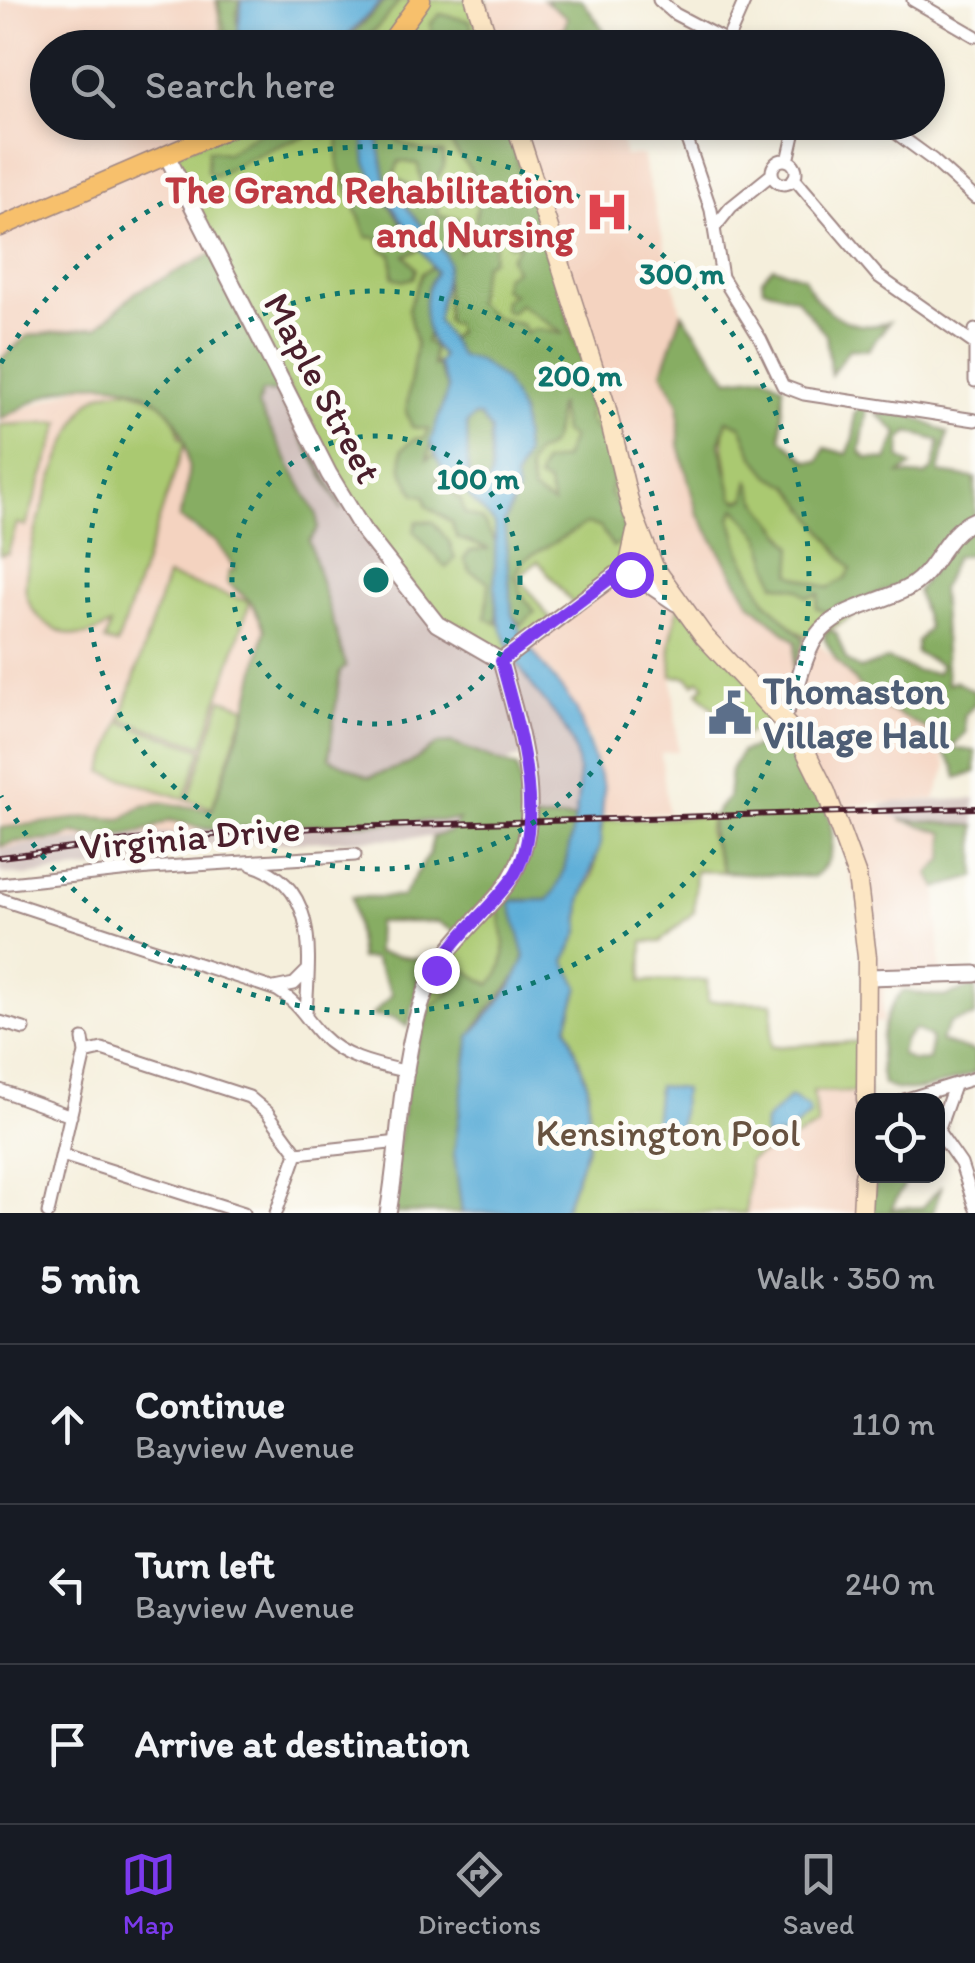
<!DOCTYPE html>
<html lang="en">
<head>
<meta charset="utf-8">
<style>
	:root { --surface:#171b24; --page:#242831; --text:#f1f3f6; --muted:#9ea1a6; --line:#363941; --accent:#7c3aed }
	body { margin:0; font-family:Itim,sans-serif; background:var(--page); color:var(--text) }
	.controls { position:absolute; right:30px; bottom:30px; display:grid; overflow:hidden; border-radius:20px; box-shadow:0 5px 15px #0003 }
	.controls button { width:90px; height:90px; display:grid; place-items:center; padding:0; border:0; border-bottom:2px solid var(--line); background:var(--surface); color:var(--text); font:50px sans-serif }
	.stop { position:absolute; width:30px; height:30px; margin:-22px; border:8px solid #7c3aed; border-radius:50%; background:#fff }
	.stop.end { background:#7c3aed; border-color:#fff; box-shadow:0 2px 10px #0008 }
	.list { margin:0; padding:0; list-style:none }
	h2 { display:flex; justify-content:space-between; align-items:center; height:130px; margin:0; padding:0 40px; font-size:42px }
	h2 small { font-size:32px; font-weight:400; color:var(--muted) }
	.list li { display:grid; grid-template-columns:65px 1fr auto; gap:30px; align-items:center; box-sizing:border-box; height:160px; padding:0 40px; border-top:2px solid var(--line) }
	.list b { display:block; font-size:38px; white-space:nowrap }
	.list p { margin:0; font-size:32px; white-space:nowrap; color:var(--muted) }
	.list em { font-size:32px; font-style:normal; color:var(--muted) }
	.icon { flex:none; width:55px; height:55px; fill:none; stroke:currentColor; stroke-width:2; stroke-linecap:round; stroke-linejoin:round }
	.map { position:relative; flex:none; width:975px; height:1213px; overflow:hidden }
	.search { position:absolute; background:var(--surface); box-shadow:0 5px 15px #0003; left:30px; right:30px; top:30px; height:110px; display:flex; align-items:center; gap:25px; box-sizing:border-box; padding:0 35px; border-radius:55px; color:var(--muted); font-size:38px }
	.sheet { height:610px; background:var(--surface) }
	nav { display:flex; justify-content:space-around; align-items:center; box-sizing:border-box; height:140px; border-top:2px solid var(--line); background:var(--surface); font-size:28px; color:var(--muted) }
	nav a { display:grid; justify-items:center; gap:5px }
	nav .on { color:var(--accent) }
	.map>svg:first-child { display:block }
	.built { fill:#f4d3c0 }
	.industrial { fill:#d0c0bc }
	.green { fill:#aac971; stroke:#7a744e; stroke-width:2.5 }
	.forest { fill:#87ad63; stroke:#686647; stroke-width:2.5; fill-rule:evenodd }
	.water { fill:#5daed8; stroke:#546682; stroke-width:2.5; fill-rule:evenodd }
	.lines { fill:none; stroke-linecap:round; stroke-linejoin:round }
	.minor-casing { stroke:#a08784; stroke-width:15 }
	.tertiary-casing { stroke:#a08784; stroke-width:19 }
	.secondary-casing { stroke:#a08784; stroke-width:21 }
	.primary-casing { stroke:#a08784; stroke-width:21 }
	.minor { stroke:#fff; stroke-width:11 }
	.tertiary { stroke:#fff; stroke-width:15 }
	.secondary { stroke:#fce6c4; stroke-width:18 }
	.primary { stroke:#f7c06c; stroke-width:18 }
	.rail-casing { stroke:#4a1f2b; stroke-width:6 }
	.rail { stroke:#fdfcf7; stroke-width:2.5; stroke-dasharray:8; stroke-linecap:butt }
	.route { stroke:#7c3aed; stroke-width:12 }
	.ring { fill:none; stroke:#0f766e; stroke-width:5; stroke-dasharray:5 10 }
	.labels { text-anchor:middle; stroke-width:10; stroke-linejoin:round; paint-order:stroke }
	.health-label { font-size:38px; font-weight:bold; fill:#be3a42; stroke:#fdfcf7; text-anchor:end }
	.street-label { font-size:38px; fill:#4a1f2b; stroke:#fdfcf7 }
	.service-label { font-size:38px; font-weight:bold; fill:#4e5e75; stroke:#fdfcf7; text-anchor:start }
	.park-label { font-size:38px; fill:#675240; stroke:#fdfcf7 }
	.centre { fill:#0f766e; stroke:#fdfcf7; stroke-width:5 }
	.ring-label { font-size:30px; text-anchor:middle; font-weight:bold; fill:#0f766e; stroke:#fdfcf7; stroke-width:10; stroke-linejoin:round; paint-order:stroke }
</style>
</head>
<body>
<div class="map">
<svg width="975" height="1213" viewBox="0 0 975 1213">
	<rect width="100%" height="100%" fill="#fdfcf7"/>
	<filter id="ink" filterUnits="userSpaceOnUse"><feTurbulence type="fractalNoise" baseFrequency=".01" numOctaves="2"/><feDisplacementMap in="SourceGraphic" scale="20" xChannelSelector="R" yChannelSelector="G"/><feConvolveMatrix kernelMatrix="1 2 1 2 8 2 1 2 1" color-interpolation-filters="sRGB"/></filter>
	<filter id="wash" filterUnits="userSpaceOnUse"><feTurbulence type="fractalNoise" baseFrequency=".0048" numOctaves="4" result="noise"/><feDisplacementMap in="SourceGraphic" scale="40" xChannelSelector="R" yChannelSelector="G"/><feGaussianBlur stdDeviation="2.25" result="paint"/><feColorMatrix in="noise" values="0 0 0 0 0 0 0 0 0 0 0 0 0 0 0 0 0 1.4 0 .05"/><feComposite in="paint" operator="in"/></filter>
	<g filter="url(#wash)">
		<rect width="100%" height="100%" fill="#f5efdc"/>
		<path class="built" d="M0,0H216L224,47L48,48V122L243,123L216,252L136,291L98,327L27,336L0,360Z
			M486,0H557L586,47H492Z
			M515,123H616L625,156L642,155L705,408L814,639L878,702L929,727L947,766L935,799L831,807L799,738L670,643L678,751L661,753L668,813L604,815V788L590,738L557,679L525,641L647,551Z
			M85,384L123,386L152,394L169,407L186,439L189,478L183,506L192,530L217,543L228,555L266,615V632L250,705L207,829L0,849V419Z
			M882,810L909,824L945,833L944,859L929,874L937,888L941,985L883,988V1022L866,1024L864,924L833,811Z
			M813,1091L867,1093L862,1100V1213H746L748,1160L818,1126Z"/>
		<path class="industrial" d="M273,386L513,652L565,725L578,757L576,818L530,820L522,757L481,770L452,743L438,744L409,764L369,777L329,758L340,671L346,665L309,536L252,394Z
			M975,799V826L899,819L882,810V805L892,802Z
			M459,820L450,832L433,837L144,848L145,863L24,876L0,873V849L32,844L207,829Z"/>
		<path class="green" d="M216,0H486L492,47H224Z
			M243,123H515L647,551L574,605L538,561L519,577L552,621L501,661L460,641L363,530L167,156Z
			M128,389C155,397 175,407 180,438L186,440L117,645L105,641L110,625C92,635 81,640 60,631C44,624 30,612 26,593C20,563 68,419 92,400C102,391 115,390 128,389Z
			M727,420L746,423L880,600L814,639C769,625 741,564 731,521C728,503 730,484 727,465C724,446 721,439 727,420Z
			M61,422L26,526L17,523L8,553L0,555V425Z
			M167,576L250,602L203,746L121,719Z
			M679,605L778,711L741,738L698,692L705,685L699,680L694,684L687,677L672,676L670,643Z
			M222,699L246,707L212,808L188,800Z
			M120,722L202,749L185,799L103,772Z
			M712,816L708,831L724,872L696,871L694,912L660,942H643L642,981L707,980L708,1001L773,1003L771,1047L866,1041L867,1093L813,1091L818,1126L749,1160L746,1213H563L588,1144V1086L567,1026L579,987L565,961L579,932L581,900L593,876L603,820Z
			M499,895C497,928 517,955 491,985L463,969L451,992L431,1005L408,1072L425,992Z"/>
		<path class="forest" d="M218,0H240L237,13L240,47H229Z
			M386,0H400C356,61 341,48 272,47L316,40L335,46L344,43Z
			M544,0H582L616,47H568L566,40L554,33L565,27L567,17Z
			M440,14L470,21L475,47H432L431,23Z
			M279,123H362C368,178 384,201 418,244L417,251L405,255L416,269L413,278L402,281L393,277L392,254L382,250L378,238L367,237L338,164L339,133L322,137L309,129L306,137C284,141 239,163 216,176L207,172L208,150L227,153L261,131L273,132Z
			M375,123H394L390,130C400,149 426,152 443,153L444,166L431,190L421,182L418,164L399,161L394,176L438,203L439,216L459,219L463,226L459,252C476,240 480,204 476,183C473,165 447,151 447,126L433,123H508L519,170L534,198L535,226L564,288L569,326L590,378L588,420C607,442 618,465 610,494L622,512L625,538L613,547L600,527L586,524L524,560L515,575L521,593L535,612L521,625L512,615L504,522L517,494L515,479L525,455L521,413L479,361L460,356L449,339L457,333L455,324L447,323L445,254L386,182ZM504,225L509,245L520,244L510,258L515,270L505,276L503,289L513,294L504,300L503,309L511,313L519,304L564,334L536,329L526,333L523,325L492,316L475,301L484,264L492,259L497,231ZM559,404L563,432L572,438L563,459L543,463L538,479L547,483L553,504L533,492L528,467L535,453C561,448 553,423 559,404Z
			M216,252L342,510L276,392H262L258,406L317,515L318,529L309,541L346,666L340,672L329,758L369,777L409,764L438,744L452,743L517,768L530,820L576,818L560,886L548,900H516L512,909C551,971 493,990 471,1037C466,1047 467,1063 465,1075C457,1130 455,1158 462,1213H388L408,1072L431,1005L451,992L463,968L490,985C517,956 497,929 499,897L460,935L438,922H377L376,953L424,960L408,1027L394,1018L372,1015L392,994L374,959H360L352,897H402L429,854L433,837L450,832L459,820L207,829L169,820C146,835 100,841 74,833C51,847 23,835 0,847V828L89,817L122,819L143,806L164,803L212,810L245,717L265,630L252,603L227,582L229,571L235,569L217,543L179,518C206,443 174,378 87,384C58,386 26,406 0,419V360L27,336L98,327L136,292Z
			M433,267L436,273C415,302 436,316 426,342L433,346V366L436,363L448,389L427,459L435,455L460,492L438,477L437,481L461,500L464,513L482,520L496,543L497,624L486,618L489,582L470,571L464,559L470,551L489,549L457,538L451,522L427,506L425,496L415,494L402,470V449L414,439L424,438L428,429L412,427L406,411L416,345L408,309L422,273Z
			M773,267L804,277C817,310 852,335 889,322L868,350L849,349L831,375L826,335L796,298L763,288L762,279Z
			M682,313L729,379L765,375L783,386L781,438L808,461H819L825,448L847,454L854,438V414L860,406L867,410L860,452L867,458L887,460L898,433L876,413L911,415L948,433L939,473L975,478V520L921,577L841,608L839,605L829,613L816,608L819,594L807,597L798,589L775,584L761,537L736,508L731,518L742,555L766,601L804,639L792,678L796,642L750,603L697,512L679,445V403L662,372ZM727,420L741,426L753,455L770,476L790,486L851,569L846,578L828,588L791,574L793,547L756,499L749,479L746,498L739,501L733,497L720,443ZM909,432L940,441L933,469L925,476L900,474L912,466L900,458L901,440Z
			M474,416H480L491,431C486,452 499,472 484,490L476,488L468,473L467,423Z
			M417,521L433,522L450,543L455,559L446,568L414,531Z
			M975,528V553L955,557L941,589L947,684L955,681L975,692V704L964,716L966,732L951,748L975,751V772L957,778L954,766L926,729L872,701L836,660L824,638L829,630L836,633L846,660L860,669L888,659L915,671L937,673L941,665L916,653L917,642L928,628L917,591L954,541Z
			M786,720C804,760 862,845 813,877L724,872C712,841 701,823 728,798L731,770L741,752L774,741Z
			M900,819L975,826V877L937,888L929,874L944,859L945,833Z
			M975,986V1016L950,1023L940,1041L975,1052V1073C949,1082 908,1100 883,1084C876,1054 881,1013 903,991L944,997ZM915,1029L931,1038L929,1060L912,1061L901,1054L905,1039Z
			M884,1176L901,1179L904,1186L891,1209L923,1207L942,1185L933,1213H870L874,1187Z"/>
		<path class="water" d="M242,0H383L341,42L316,38L242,47L238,30Z
			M362,123H375L386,182L445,254L448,264L437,320L460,356L479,361L504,380L521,413L525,454L515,479L517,494L504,522L512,615L525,641L576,708L604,788L600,845L581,901L579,932L565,961L579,987L567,1026L588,1086V1144L563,1213H462L454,1153L470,1037L512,986L525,957L510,901L548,900C564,882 566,861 571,837C601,712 536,725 502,630C490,596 497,559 495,524L443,470L430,442L448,389L438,364L442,356C421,333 419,297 436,272L374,179L366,163ZM474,416H480L491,431C486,452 498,473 484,490L476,488L468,473L467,423Z
			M658,1086L683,1089L679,1135L653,1133Z
			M790,1097L808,1107L810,1115L786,1135L764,1138L765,1121Z"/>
	</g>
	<g filter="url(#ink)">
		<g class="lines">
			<g class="minor-casing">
				<path id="minor" d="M659,0L675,14L740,48
					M913,0L975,36
					M719,48L727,41L745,0
					M681,122L711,210L722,277L761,340L783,386L804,394L975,420
					M881,122L933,160L975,198
					M772 172a12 12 0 1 1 24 0a12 12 0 1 1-24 0Z
					M788,161L797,122
					M794,178L878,276L972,342
					M715,227L731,207L772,174
					M975,330V381
					M252,865C320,885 309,957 306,1014
					M0,884L149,868L355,855
					M0,899L277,990C298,1002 306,1019 321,1035C344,1059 378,1065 408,1072
					M274,988L294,984L308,970
					M0,1022L24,1029
					M85,1053L102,1049L249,1097L267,1112L297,1153
					M0,1090L71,1116
					M904,1100L975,1078
					M938,1131L961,1164L975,1207
					M938,1131L954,1086
					M297,1153L399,1142
					M62,1155L244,1213
					M48,1213L85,1053L83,1039
					M276,1213L297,1153"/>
			</g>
			<g class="tertiary-casing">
				<path id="tertiary" d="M167,156L329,474L363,530L437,624L501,661
					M619,572L636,576L676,603
					M501,661L638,558
					M783,715C801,688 800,660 816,637C837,607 881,604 911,586C939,568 943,533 975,520
					M867,977L975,974
					M388,1213C401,1143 399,1063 424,996C439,953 471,927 500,893C554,831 520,732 501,661"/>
			</g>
			<g class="secondary-casing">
				<path id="secondary" d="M475,0L491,48
					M515,122L606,406L631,509L654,567L704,636L799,738L826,792L857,876L867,957L866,1100
					M629,564L636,532
					M862,1213L864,1176"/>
			</g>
			<g class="primary-casing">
				<path id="primary" d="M386,48L421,0
					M0,227L243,122"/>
			</g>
			<use href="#minor" class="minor"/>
			<use href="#tertiary" class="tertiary"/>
			<use href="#secondary" class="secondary"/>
			<use href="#primary" class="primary"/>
			<g class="rail-casing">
				<path id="rail" d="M0,857L136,840L314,828L975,808"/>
			</g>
			<use href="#rail" class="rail"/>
		</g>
	</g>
	<g class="lines" filter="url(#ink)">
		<path class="route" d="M436,970C456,935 487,912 511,880C550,826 517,721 501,661L619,572L630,574"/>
	</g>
	<g class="ring">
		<circle cx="376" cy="580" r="144"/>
		<circle cx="376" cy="580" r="289"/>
		<path d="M1 363A433 433 0 1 1 1 796"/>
	</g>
	<defs>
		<g id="hospital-bare" transform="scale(3.45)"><path d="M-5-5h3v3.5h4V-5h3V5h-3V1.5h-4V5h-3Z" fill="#e0444e" stroke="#fdfcf7" stroke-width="2.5" paint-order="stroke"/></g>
		<g id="civic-bare" transform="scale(3.45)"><path d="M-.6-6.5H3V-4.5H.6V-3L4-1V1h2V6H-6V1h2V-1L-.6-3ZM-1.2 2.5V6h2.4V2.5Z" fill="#5c6f8a" stroke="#fdfcf7" stroke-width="2.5" paint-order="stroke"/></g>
	</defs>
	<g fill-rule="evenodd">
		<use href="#hospital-bare" x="607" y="212"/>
		<use href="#civic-bare" x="730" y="713"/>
	</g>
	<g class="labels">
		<g class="health-label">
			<text x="574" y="203">The Grand Rehabilitation<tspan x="574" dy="44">and Nursing</tspan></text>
		</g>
		<g class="street-label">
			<text transform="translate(323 388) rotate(62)" y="13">Maple Street</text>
			<text transform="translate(190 837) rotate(-5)" y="13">Virginia Drive</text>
		</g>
		<g class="service-label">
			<text x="763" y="704">Thomaston<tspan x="763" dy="44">Village Hall</tspan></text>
		</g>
		<g class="park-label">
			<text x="668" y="1146">Kensington Pool</text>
		</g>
	</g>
	<circle cx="376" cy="580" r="15" class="centre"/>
	<g class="ring-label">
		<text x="682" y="284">300 m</text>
		<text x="580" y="386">200 m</text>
		<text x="478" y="489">100 m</text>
	</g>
</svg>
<div class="controls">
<button><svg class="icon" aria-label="locate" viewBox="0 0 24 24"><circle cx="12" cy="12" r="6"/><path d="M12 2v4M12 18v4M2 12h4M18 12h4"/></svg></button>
</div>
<div class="stop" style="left:630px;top:574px"></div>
<div class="stop end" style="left:436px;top:970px"></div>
<div class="search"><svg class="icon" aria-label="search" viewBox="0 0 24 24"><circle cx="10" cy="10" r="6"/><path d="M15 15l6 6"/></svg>Search here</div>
</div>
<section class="sheet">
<h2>5 min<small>Walk · 350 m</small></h2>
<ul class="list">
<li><svg class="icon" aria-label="ahead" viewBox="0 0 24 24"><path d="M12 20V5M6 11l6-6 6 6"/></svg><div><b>Continue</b><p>Bayview Avenue</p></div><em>110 m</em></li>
<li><svg class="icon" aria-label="left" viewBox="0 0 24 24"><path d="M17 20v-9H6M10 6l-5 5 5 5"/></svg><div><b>Turn left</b><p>Bayview Avenue</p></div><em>240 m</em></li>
<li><svg class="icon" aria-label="arrive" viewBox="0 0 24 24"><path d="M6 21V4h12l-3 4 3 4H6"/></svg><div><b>Arrive at destination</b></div></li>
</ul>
</section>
<nav>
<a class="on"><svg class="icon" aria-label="map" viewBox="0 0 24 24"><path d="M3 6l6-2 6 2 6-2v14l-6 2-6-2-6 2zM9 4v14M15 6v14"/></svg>Map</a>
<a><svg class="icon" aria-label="directions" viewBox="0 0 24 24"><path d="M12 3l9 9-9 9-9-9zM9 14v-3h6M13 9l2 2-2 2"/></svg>Directions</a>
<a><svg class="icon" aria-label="saved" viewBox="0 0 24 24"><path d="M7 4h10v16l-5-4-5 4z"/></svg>Saved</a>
</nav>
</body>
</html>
